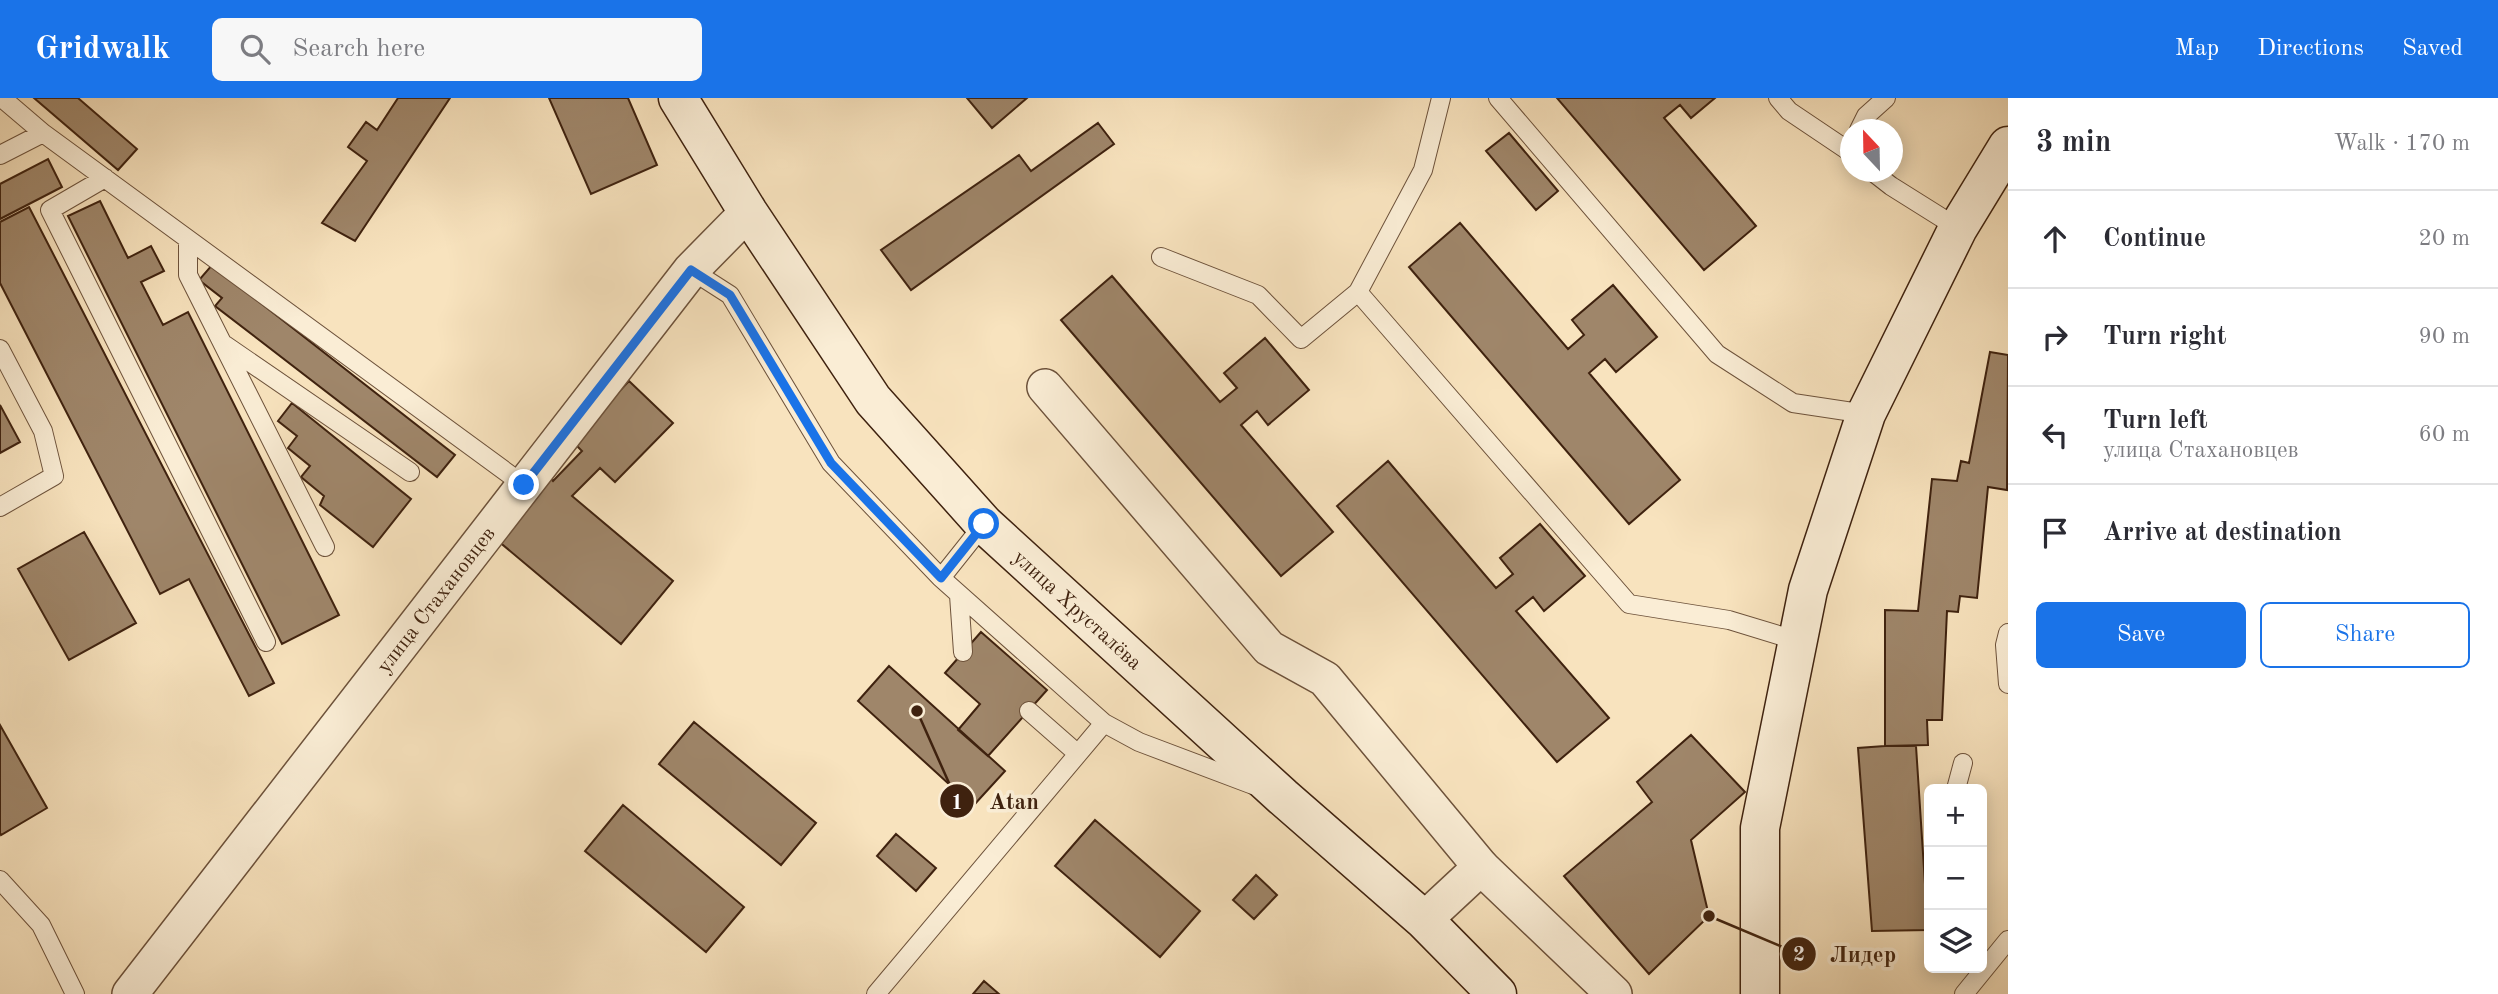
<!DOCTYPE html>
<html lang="en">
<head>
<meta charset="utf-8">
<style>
	:root { --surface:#fff; --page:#f7f7f7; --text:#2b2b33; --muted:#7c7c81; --line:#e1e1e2; --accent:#1a73e8 }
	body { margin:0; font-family:"Old Standard TT",serif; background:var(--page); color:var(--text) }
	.controls { position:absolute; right:21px; bottom:21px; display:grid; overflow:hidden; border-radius:10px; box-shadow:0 4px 18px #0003 }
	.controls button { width:63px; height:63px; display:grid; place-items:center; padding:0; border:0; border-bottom:2px solid var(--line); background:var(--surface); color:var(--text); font:35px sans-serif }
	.compass { position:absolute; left:1840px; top:21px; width:63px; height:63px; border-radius:50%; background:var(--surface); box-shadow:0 4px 18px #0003; rotate:338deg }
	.stop { position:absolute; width:21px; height:21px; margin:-16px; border:5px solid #1a73e8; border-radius:50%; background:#fff }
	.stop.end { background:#1a73e8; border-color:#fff; box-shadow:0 2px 7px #0008 }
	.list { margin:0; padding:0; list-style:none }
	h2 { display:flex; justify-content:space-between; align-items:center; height:91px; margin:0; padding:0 28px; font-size:30px }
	h2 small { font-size:23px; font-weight:400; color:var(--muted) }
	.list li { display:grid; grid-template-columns:46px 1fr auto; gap:21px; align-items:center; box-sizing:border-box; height:98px; padding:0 28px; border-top:2px solid var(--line) }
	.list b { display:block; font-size:26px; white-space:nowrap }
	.list p { margin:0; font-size:23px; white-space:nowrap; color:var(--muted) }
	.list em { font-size:23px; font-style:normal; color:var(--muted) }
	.actions { display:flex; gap:14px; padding:21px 28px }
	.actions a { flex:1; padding:16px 0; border:2px solid var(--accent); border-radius:10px; text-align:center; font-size:24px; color:var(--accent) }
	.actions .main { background:var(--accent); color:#fff }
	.icon { flex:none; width:38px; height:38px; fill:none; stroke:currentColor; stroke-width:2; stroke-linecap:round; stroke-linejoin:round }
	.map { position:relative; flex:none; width:2008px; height:896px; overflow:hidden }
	header { display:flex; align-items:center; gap:42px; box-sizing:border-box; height:98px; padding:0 35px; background:var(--accent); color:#fff }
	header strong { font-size:33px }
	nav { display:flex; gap:38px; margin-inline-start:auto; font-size:24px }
	.search { width:490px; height:63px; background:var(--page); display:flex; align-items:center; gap:18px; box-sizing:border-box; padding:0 24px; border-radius:10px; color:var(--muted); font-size:26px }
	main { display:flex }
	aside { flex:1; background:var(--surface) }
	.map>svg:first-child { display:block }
	.building { fill:#9f866a; stroke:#3f220f; stroke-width:2 }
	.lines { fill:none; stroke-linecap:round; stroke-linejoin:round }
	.lane-casing { stroke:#6d523b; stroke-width:20 }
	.street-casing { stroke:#6d523b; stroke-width:38 }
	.secondary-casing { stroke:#3f220f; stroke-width:41 }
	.lane { stroke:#faedd5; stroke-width:18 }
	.street { stroke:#faedd5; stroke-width:35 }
	.secondary { stroke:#faedd5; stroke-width:38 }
	.route { stroke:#1a73e8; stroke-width:9 }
	.labels { text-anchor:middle; stroke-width:7; stroke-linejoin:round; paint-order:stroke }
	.street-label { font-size:21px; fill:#3f220f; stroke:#faedd5 }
	.leader { fill:none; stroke:#3f220f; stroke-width:2.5 }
	.callout-dot { fill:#3f220f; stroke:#faedd5; stroke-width:2.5 }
	.mark-label { font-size:21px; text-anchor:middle; font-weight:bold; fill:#fff }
	.callout-label { font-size:23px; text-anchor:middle; font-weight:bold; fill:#3f220f; stroke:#faedd5; stroke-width:7; stroke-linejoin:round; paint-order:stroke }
</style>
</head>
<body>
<header>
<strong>Gridwalk</strong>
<div class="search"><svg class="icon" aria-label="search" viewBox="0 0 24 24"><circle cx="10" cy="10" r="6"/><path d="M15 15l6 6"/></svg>Search here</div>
<nav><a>Map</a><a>Directions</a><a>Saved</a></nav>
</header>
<main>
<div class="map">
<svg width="2008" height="896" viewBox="0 0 2008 896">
	<rect width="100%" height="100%" fill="#f8e3be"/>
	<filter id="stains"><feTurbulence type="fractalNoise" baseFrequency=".00286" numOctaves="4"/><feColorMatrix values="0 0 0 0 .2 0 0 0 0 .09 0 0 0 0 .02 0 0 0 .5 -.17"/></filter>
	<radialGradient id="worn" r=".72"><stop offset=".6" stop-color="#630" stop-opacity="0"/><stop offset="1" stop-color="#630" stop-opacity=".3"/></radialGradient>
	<path class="building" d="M34,0H78L137,51L118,72Z
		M398,0H450L355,143L322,125L367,63L348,49L366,24L377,32Z
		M549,0H628L657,67L591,96Z
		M967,0H1027L992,30Z
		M1557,0H1715L1691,20L1680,7L1664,20L1756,128L1704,172Z
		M1098,25L1114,46L911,192L881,152L1019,57L1031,73Z
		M1509,35L1558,93L1536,112L1486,53Z
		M48,61L62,89L0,121V86Z
		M100,103L128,160L151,148L164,173L141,184L163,227L188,214L339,517L282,546L68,118Z
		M29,109L274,585L249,598L189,481L160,496L0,185V124Z
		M1460,125L1568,251L1584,237L1572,222L1613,187L1657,239L1616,274L1605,261L1589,275L1680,382L1629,426L1409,169Z
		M212,167L455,357L437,379L215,208L222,200L199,182Z
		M1112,178L1220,304L1237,290L1224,275L1265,240L1309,292L1268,327L1257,313L1241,327L1333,434L1281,478L1061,222Z
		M1990,254L2008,257L2007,392L1988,389L1977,500L1960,498L1958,514L1947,513L1942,622H1927L1928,647L1885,648V512L1918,513L1932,381L1957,383L1961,363L1969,365Z
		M629,283L673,325L615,384L600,370L572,398L673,483L621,546L497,442L549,379L553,383L582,353L572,343Z
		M292,305L411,401L373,449L320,407L324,398L301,379L310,368L288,350L297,338L278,323Z
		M0,307L20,344L0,355Z
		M1388,363L1496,490L1513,476L1500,460L1540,426L1585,478L1544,513L1533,499L1516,513L1609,620L1557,664L1337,408Z
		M84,434L136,525L69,562L18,471Z
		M981,534L1047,592L988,658L958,632L980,606L945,575Z
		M889,568L1005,673L973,708L858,603Z
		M694,624L816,725L781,767L659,666Z
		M0,627L47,710L1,737L0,735Z
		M1691,637L1745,694L1691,742L1709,818L1649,876L1564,778L1652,704L1637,684Z
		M1885,648H1916L1928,832L1872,833L1858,650Z
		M623,707L744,809L706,854L585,753Z
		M1095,722L1200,813L1160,859L1055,768Z
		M896,736L936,770L916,793L877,758Z
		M1256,777L1277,797L1254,821L1233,802Z
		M984,883L999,896H973Z"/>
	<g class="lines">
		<g class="lane-casing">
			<path id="lane" d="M2,0L43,35
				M1441,0L1423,72L1358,194L1629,506L1729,522L1798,543
				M1498,0L1717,256L1793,305L1866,316
				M1778,0L1789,13L1850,54
				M1859,32L1866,18L1886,0
				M0,57L43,35L524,387
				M1873,74L1891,88L1958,130
				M105,80L50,112L266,544
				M188,141V177L325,449
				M1161,159L1258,197L1301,241L1358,194
				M691,172L730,197L831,365L941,480L1104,625L1139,644L1253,687
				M225,247L410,374
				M0,251L43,333L54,378L0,409
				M941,480L984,426
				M959,497L963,554
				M2008,535L2005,547L2008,586
				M1029,613L1078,656
				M1956,691L1963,665
				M0,782L41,827L75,896
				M876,896L1104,625
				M1964,896L2008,842"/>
		</g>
		<g class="street-casing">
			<g id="street">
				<path d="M1045,289L1269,550L1325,581L1481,769L1424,822"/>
				<path d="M1481,769L1614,896"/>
				<path id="s1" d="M130,896L691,172L748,114"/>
			</g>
		</g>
		<g class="secondary-casing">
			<g id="secondary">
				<path id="s2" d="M678,0L748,114L873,302L984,426L1283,699L1424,822L1497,896"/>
				<path d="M1760,896V730L1808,492L1866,316L1958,130L2008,48"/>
			</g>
		</g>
		<use href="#lane" class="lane"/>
		<use href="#street" class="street"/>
		<use href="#secondary" class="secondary"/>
	</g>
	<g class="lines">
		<path class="route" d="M524,387L691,172L730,197L831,365L941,480L984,426"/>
	</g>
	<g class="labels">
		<g class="street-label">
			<text dy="7" stroke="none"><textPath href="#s1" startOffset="499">улица Стахановцев</textPath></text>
			<text dy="7" stroke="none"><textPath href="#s2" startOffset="653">улица Хрусталёва</textPath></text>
		</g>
	</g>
	<path class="leader" d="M917 613L957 703M1709 818L1799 856"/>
	<g class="callout-dot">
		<circle cx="917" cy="613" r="7"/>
		<circle cx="1709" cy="818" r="7"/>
		<circle cx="957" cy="703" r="18"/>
		<circle cx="1799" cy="856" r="18"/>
	</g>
	<g class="mark-label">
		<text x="957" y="711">1</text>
		<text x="1799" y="863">2</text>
	</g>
	<g class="callout-label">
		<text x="1014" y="711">Atan</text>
		<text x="1863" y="864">Лидер</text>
	</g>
	<rect width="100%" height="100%" filter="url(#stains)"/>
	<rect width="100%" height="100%" fill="url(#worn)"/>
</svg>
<div class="controls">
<button>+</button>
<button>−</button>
<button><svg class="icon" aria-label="layers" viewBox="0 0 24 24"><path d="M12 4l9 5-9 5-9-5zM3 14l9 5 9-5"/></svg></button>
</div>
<svg class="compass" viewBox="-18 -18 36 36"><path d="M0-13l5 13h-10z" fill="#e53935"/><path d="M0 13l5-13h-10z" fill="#7c7c81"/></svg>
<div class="stop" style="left:984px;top:426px"></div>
<div class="stop end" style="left:524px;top:387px"></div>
</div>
<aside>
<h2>3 min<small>Walk · 170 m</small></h2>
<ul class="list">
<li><svg class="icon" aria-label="ahead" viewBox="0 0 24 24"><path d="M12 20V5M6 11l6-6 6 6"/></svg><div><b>Continue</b></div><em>20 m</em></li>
<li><svg class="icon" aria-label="right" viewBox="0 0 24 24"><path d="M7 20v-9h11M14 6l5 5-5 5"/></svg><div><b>Turn right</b></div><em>90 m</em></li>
<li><svg class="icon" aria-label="left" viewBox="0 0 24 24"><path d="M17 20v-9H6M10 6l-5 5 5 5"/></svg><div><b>Turn left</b><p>улица Стахановцев</p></div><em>60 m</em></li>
<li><svg class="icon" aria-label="arrive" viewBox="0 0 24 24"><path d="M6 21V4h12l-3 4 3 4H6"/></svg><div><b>Arrive at destination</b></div></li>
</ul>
<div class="actions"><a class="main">Save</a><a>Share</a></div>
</aside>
</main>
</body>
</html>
